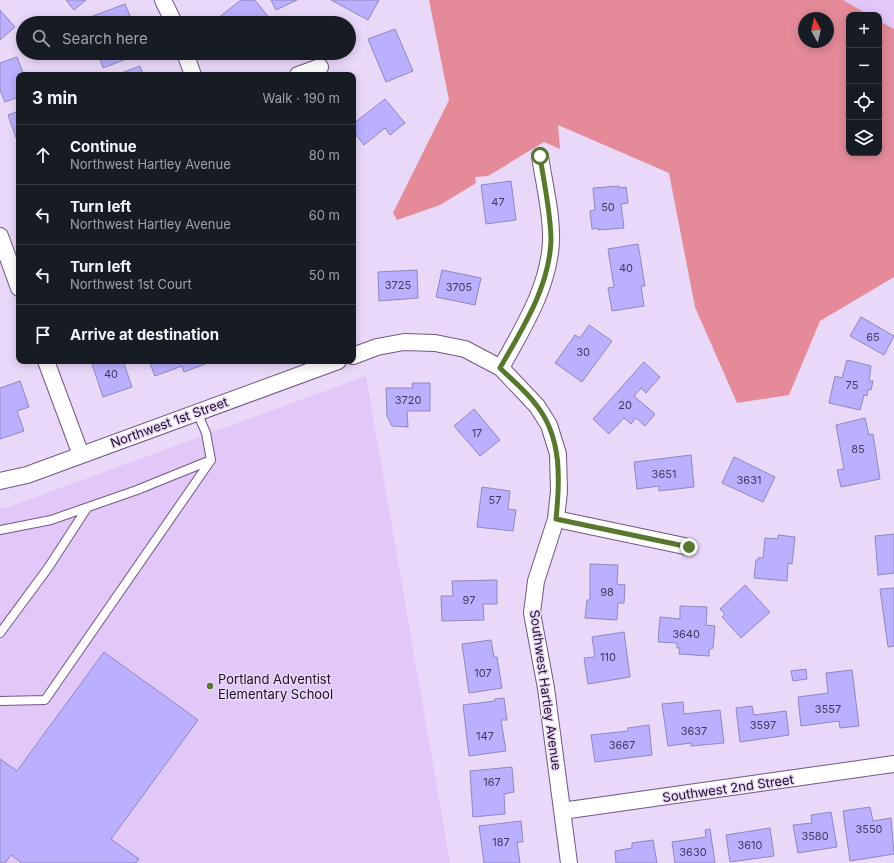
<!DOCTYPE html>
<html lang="en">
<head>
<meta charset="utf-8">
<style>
	:root { --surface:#171b24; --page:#242831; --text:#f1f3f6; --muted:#9ea1a6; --line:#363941 }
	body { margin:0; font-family:Inter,sans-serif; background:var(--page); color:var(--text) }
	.controls { position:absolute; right:12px; top:12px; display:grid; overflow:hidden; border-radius:8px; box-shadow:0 2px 10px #0003 }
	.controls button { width:36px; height:36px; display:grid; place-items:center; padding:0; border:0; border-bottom:1px solid var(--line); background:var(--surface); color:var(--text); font:20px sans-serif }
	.compass { position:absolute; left:798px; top:12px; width:36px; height:36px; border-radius:50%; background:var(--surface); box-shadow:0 2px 10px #0003; rotate:352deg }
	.stop { position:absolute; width:12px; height:12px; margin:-9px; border:3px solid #58782f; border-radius:50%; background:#fff }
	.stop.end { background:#58782f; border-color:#fff; box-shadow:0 1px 4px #0008 }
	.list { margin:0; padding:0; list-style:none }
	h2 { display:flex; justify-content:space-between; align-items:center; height:52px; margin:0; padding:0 16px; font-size:17px }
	h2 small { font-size:13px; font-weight:400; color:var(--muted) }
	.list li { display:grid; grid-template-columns:26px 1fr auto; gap:12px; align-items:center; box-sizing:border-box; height:60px; padding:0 16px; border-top:1px solid var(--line) }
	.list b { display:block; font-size:15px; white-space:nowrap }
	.list p { margin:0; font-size:13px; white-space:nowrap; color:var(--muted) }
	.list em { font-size:13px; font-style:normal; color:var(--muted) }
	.icon { flex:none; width:22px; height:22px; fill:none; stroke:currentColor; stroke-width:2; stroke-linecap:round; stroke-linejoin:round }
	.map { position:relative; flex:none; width:894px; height:863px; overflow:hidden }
	.search { position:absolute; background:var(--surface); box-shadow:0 2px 10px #0003; left:16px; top:16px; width:340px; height:44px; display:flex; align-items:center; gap:10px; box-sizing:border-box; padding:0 14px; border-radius:22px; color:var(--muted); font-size:15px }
	.panel { position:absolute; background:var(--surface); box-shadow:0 2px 10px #0003; left:16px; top:72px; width:340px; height:292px; border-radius:8px }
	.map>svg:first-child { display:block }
	.built { fill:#e2c7f9 }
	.forest { fill:#e48a99; fill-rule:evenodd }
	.building { fill:#bab0ff; stroke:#8e88bf }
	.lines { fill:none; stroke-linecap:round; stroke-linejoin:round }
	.service-casing { stroke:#725687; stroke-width:10 }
	.minor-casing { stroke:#725687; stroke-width:18 }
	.service { stroke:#fff; stroke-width:8 }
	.minor { stroke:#fff; stroke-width:16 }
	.route { stroke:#58782f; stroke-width:5 }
	.poi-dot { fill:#58782f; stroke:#ead8f9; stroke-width:1.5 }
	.labels { text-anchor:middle; stroke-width:3; stroke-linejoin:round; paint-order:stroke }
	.number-label { font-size:11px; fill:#44385b }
	.street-label { font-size:13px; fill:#1c1024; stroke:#ead8f9 }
	.poi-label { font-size:13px; fill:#1c1024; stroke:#ead8f9; text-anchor:start }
</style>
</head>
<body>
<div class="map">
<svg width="894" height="863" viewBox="0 0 894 863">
	<rect width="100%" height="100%" fill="#ead8f9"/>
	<path class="built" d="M843,0H894V29L879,21V15H869Z
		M366,376L450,863H0V508H6Z"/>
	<path class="forest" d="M429,0H843L869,15H849V153H879V21L894,29V277L820,321L789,395L737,403L695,307L669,173L558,125L560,149L544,142L488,176L475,177L476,183L440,205L397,220L393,213L449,100ZM804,18H828V42H804Z"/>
	<path class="building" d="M66,0H86L74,10Z
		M241,0H255L273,23H216L214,21Z
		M271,0H297L276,10Z
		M331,0H379L368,20Z
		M125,4L132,21L126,23H86L85,19Z
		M0,10L15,27L0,40Z
		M395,29L413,71L386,82L368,39Z
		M98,53H138L139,54L103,68Z
		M17,57L24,75H19V97L5,102L0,90V63Z
		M140,66L143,75H116Z
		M385,99L405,123L390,135L385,128L364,145L353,131V124Z
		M19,111V146L8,115Z
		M511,181L516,220L486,224L481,185Z
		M619,186V188L626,187L628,203L621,204L624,228L598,230V228L592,229L590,211L595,210L593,188Z
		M638,244L645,286H641L644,306L612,311L608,288L614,287L608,249Z
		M417,270L418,298L379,301L378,272Z
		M442,270L481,278L475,305L436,297Z
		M861,317L894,336L884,355L850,336Z
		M589,325L612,341L582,382L555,363L575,335L580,338Z
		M847,360L871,366L869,381H873L871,390L868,389L867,396L864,395L860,410L829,403L835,376L842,378Z
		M91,361H123L132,387L103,397Z
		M149,361H204L205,364L184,372L182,366L155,376Z
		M644,362L660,377L646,393L641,388L634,396L655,414L645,426L636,418L631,424L624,418L609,434L593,419Z
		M20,381L29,407L17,411L24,431L0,439V388Z
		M412,383H430V411H407L408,427L392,426L387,416L386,388H413Z
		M474,409L500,440L480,456L454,426Z
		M865,418L869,435L873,434L880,479L841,487L837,470L844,469L836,425Z
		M691,455L694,487L659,491V486L637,489L634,462Z
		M734,457L775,477L763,502L722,483Z
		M482,487L510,491L508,509L516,510L513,531L477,527Z
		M894,534V573L878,575L875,536Z
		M778,535L795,537L792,564L788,563L787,581L754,578L756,560H758V558H763L765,538L778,539Z
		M590,564L618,565L617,584L625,585L624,603H618L617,620L585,618L587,600H590Z
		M497,580V604H483L484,620L442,621L441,596H453L452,581Z
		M745,585L770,612L741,638L722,617L725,614L720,609Z
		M894,588V646L888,647L880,589Z
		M680,606L707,607L706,625L715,626L713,648L709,650V656L679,654L680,648H677V643L658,642L660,617L680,619Z
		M624,632L630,677L588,684L584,658L595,657L592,637Z
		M491,640L494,657H497L502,688L469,693L462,644Z
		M104,652L198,720L111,839L139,859L136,863H22L11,855L5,863H0V759L17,771Z
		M806,669L807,679L793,681L791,671Z
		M852,670L859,726L840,728L839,721L801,726L798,697L828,693L826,673Z
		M504,698L507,720H501L506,751L469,756L463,705L495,701V699Z
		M683,702L684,714L720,710L724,743L691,746V743L668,746L662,704Z
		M752,706L754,715L786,711L789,735L740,742L736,708Z
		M649,725L652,755L595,762L591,735L628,731V728Z
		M512,767L514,792L504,794L505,814L473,817L470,771Z
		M870,807L873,821L891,818L894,854L850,861L843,811Z
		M831,812L837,847L798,853L793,825L812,823L811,815Z
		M521,821L523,842H517L520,863H484L479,826Z
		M770,828L774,856L730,862L726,835Z
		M710,829L715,863H675L672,842L706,837L705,830Z
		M653,840L657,863H616L615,851L632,848V843Z"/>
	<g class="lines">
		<g class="service-casing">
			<path id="service" d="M0,530L51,520L137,490L211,460
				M0,633L48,568L87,508
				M0,701L45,700L211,460L206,433L197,412"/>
		</g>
		<g class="minor-casing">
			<path id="minor" d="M163,0L174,23
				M185,53L193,75
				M298,75L320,67
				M0,236L19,288
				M353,356L377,347L404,342L435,343L465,349L501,368L537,406L549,425L558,454L559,491L556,519L536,581L532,613L546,688L569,863
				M46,361L81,455
				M501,368C522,329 549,288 551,241C552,213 544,184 540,156
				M0,481L27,475L338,361
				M556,519L689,547
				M562,811L894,764"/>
		</g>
		<use href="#service" class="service"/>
		<use href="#minor" class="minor"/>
	</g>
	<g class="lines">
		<path class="route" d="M540,156C544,184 551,213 551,241C549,288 522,329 500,368C512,380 527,392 537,406C562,438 560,480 556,519L689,547"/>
	</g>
	<circle class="poi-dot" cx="210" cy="686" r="4"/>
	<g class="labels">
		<g class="number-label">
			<text x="498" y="206">47</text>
			<text x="608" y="211">50</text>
			<text x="626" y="272">40</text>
			<text x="398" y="289">3725</text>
			<text x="459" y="291">3705</text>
			<text x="873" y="341">65</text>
			<text x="583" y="356">30</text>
			<text x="111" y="378">40</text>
			<text x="852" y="389">75</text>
			<text x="408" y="404">3720</text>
			<text x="625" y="409">20</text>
			<text x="477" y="437">17</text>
			<text x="858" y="453">85</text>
			<text x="664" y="478">3651</text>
			<text x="749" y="484">3631</text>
			<text x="495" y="504">57</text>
			<text x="607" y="596">98</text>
			<text x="469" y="604">97</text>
			<text x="686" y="638">3640</text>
			<text x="608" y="661">110</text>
			<text x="483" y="677">107</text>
			<text x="828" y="713">3557</text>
			<text x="763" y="729">3597</text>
			<text x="694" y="735">3637</text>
			<text x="485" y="740">147</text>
			<text x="622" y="749">3667</text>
			<text x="492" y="786">167</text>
			<text x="869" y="833">3550</text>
			<text x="815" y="840">3580</text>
			<text x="501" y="846">187</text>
			<text x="750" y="849">3610</text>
			<text x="693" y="856">3630</text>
		</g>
		<g class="street-label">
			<text transform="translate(169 422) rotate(-20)" y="5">Northwest 1st Street</text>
			<text transform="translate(546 690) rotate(82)" y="5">Southwest Hartley Avenue</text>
			<text transform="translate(728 788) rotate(-8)" y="5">Southwest 2nd Street</text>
		</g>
		<g class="poi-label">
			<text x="218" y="684">Portland Adventist<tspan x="218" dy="15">Elementary School</tspan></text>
		</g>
	</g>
</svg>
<div class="controls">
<button>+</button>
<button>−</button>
<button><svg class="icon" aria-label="locate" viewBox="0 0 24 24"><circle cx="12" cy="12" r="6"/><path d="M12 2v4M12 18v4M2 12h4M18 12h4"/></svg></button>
<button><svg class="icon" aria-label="layers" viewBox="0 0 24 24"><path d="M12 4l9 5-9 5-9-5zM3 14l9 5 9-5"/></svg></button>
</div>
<svg class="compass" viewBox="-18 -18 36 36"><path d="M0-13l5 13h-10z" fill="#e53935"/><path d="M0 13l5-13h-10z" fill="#9ea1a6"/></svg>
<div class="stop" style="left:540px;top:156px"></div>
<div class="stop end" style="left:689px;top:547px"></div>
<div class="search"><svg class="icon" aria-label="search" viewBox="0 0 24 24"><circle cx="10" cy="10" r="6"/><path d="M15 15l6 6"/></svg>Search here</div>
<section class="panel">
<h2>3 min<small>Walk · 190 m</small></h2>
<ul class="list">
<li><svg class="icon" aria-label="ahead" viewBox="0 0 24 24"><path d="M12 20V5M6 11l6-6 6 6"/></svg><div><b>Continue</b><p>Northwest Hartley Avenue</p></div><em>80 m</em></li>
<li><svg class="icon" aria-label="left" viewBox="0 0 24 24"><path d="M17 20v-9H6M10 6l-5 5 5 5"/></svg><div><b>Turn left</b><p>Northwest Hartley Avenue</p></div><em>60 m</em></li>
<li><svg class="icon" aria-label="left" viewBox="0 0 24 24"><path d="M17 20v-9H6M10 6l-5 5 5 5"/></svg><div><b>Turn left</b><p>Northwest 1st Court</p></div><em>50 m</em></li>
<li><svg class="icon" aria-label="arrive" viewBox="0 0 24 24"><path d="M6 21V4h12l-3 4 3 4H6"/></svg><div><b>Arrive at destination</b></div></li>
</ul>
</section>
</div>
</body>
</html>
